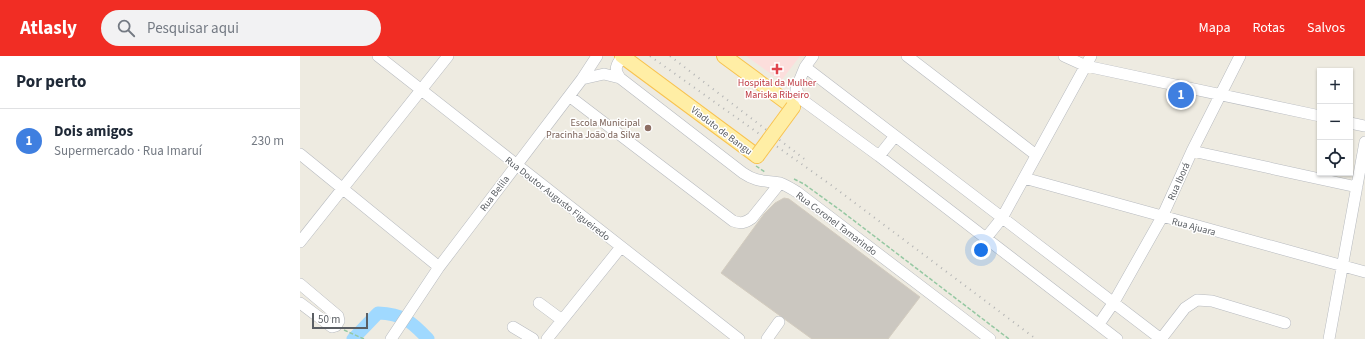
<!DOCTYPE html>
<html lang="pt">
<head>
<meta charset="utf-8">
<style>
	:root { --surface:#fff; --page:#f2f2f3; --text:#1f2937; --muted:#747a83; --line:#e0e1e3; --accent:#f12d24 }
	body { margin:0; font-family:"Source Sans 3",sans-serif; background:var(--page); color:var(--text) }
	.controls { position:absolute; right:12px; top:12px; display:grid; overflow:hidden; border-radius:0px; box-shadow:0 1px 3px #0004 }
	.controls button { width:36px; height:36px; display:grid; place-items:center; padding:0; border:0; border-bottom:1px solid var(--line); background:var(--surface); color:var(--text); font:20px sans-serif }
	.scale { position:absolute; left:12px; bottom:10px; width:56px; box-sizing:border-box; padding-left:4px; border:2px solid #5a5e63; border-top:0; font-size:11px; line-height:14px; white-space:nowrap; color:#5a5e63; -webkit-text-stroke:3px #fff; paint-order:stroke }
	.you { position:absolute; left:681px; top:194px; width:14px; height:14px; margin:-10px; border:3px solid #fff; border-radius:50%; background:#1a73e8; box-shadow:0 0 0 6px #1a73e833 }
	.badge { display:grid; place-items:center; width:26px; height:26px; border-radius:50%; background:var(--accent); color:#fff; font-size:13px; font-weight:700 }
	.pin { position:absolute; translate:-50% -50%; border:2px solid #fff; box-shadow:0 1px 4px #0006 }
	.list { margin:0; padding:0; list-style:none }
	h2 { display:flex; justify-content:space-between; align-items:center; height:52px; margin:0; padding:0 16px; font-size:17px }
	h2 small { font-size:13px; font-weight:400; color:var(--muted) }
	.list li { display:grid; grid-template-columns:26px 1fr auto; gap:12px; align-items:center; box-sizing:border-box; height:64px; padding:0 16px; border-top:1px solid var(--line) }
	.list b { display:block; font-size:15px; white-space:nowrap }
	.list p { margin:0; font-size:13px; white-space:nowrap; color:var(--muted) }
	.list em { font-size:13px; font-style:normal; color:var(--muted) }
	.icon { flex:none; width:22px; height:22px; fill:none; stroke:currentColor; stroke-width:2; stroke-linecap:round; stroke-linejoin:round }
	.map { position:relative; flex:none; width:1065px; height:283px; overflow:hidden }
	header { display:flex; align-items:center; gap:24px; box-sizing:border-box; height:56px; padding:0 20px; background:var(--accent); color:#fff }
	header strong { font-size:19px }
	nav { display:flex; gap:22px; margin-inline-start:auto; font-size:14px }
	.search { width:280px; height:36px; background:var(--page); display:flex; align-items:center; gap:10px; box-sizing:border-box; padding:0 14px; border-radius:22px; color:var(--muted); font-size:15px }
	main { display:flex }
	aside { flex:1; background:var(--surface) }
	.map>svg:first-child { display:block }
	.medical { fill:#fcdedc }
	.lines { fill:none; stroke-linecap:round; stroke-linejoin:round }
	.river { stroke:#a0d9ff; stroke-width:13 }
	.building { fill:#cbc7c0; stroke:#d3ccbf }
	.minor-casing { stroke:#b7babf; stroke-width:12 }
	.major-casing { stroke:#f8c350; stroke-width:16 }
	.path { stroke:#95c8a2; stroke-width:1.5; stroke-dasharray:4 2; stroke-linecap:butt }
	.minor { stroke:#fff; stroke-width:11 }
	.major { stroke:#ffeea5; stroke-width:14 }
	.rail { stroke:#b3b4b4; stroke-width:2; stroke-dasharray:1 5; stroke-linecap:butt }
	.major-bridge-casing { stroke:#f8c350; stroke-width:16; stroke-linecap:butt }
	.major-bridge { stroke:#ffeea5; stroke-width:14 }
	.health-dot { fill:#e0444e; stroke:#fff; stroke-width:1.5 }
	.education-dot { fill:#8d6e63; stroke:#fff; stroke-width:1.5 }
	.labels { text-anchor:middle; stroke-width:3; stroke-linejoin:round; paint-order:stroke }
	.health-label { font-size:10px; fill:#be3a42; stroke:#fff }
	.education-label { font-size:10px; fill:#785e54; stroke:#fff; text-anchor:end }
	.street-label { font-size:10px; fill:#5a5e63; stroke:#fff }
</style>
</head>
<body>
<header>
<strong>Atlasly</strong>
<div class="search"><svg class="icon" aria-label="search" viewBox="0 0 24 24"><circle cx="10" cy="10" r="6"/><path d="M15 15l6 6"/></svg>Pesquisar aqui</div>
<nav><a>Mapa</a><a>Rotas</a><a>Salvos</a></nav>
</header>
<main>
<aside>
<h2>Por perto<small></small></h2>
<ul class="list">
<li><span class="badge" style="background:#3f7fe0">1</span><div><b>Dois amigos</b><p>Supermercado · Rua Imaruí</p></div><em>230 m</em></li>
</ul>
</aside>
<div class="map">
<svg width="1065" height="283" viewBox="0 0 1065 283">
	<rect width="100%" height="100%" fill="#eeebe1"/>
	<path class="medical" d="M446,0H500L481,25Z"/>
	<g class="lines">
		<path class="river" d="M53,283L78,257C103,258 111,265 128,283"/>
	</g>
	<path class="building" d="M484,142L489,143L620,241L588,283H512L421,217L464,158L475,147Z"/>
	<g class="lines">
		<g class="minor-casing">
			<path id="minor" d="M78,0L439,283
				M607,0L736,99
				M764,0L786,10L1020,60
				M505,11L513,0
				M320,22C315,15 315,11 320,4H328
				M282,23L304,18L320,22L443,117C458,127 464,124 480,127C486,129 492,133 497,136L690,283
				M269,40L433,165C441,168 445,167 452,162L480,127
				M1050,67L1065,70
				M892,95L1057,131
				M0,98L139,211
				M579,100L595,80
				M724,122L1065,216
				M686,182L702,162L791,0
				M0,186L148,0
				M0,228L38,260L39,265L36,270L32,271L0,247
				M239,247L262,264
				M799,268L814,246L862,161L892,95L940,0
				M213,271L233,283
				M91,283L139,211L282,23L297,0
				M247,283L321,191
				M467,283L479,266
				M817,283L579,100L501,43L496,33L505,11L861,283
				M861,283L885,252L897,244L912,245L985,267
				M1029,283L1065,86"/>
		</g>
		<g class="major-casing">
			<path id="major" d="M322,0L457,100
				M424,0L493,51"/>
		</g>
		<path class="path" d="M456,110L465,116
			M494,123L504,128L540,154L709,283
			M44,274L64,283"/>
		<use href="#minor" class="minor"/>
		<use href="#major" class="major"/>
		<path class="rail" d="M350,0L531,129L736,283
			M370,0L507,105"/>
		<g class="major-bridge-casing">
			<path id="major-bridge" d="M457,100L493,51"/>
		</g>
		<use href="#major-bridge" class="major-bridge"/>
	</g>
	<path class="health-dot" d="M475 7h4v4h4v4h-4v4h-4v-4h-4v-4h4z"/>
	<circle class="education-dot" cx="348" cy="72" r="4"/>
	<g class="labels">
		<g class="health-label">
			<text x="477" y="30">Hospital da Mulher<tspan x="477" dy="12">Mariska Ribeiro</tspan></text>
		</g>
		<g class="education-label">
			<text x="340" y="70">Escola Municipal<tspan x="340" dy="12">Pracinha João da Silva</tspan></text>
		</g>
		<g class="street-label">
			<text transform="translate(422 74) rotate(37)" y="4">Viaduto de Bangu</text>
			<text transform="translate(878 125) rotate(-66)" y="4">Rua Iborá</text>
			<text transform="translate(194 137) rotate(-53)" y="4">Rua Belila</text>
			<text transform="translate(258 142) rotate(38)" y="4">Rua Doutor Augusto Figueiredo</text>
			<text transform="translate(537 167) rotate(37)" y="4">Rua Coronel Tamarindo</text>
			<text transform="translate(894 170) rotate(15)" y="4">Rua Ajuara</text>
		</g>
	</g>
</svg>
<div class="controls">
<button>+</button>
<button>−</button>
<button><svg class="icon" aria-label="locate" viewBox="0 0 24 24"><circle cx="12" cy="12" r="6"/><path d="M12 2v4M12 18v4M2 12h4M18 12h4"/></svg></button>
</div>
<div class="scale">50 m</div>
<div class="you"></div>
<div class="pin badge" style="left:881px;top:39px;background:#3f7fe0">1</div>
</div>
</main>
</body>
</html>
